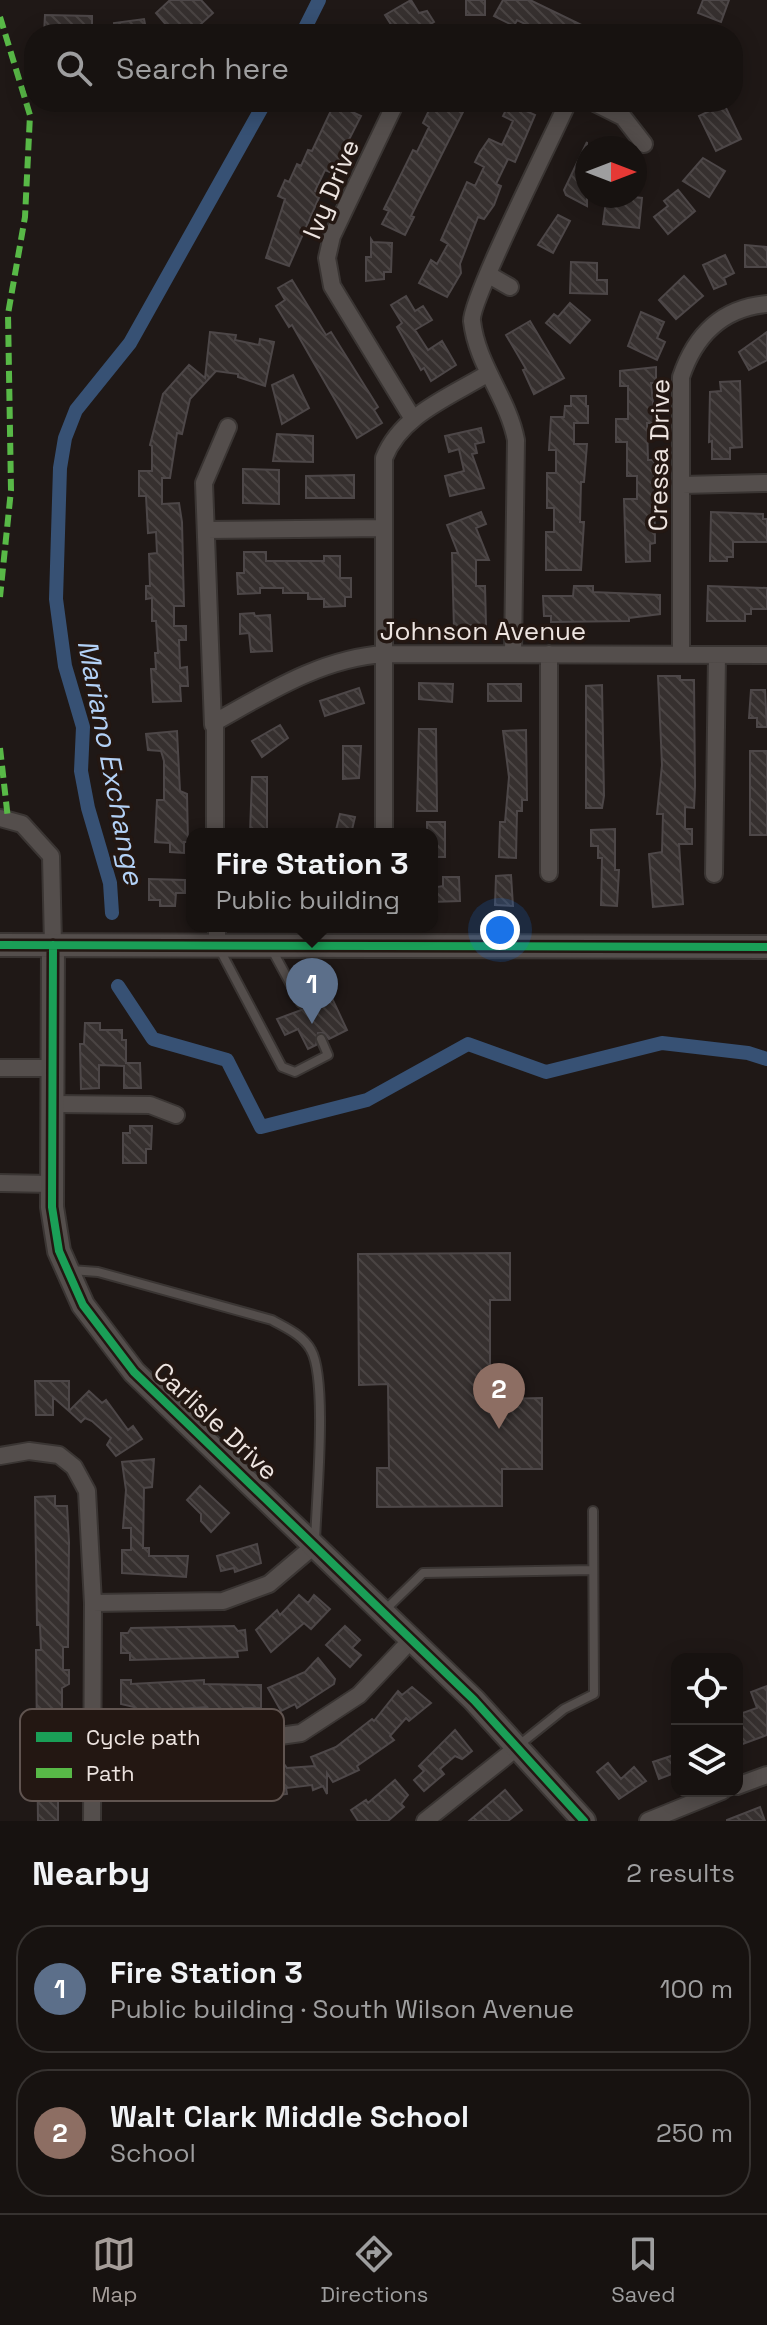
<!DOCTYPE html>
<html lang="en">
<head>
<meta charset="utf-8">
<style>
	:root { --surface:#171210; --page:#201b19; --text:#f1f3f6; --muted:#9e9e9f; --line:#363230; --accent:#a59d99 }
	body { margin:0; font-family:"Space Grotesk",sans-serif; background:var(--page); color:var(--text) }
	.controls { position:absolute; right:24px; bottom:24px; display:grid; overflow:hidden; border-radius:16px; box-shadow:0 4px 20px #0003 }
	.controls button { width:72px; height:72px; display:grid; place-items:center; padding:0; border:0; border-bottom:2px solid var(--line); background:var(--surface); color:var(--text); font:40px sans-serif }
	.compass { position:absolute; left:575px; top:136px; width:72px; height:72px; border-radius:50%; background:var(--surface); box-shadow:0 4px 20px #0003; rotate:90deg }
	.you { position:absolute; left:500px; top:930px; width:28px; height:28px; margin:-20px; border:6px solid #fff; border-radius:50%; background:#1a73e8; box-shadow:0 0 0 12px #1a73e833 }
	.badge { display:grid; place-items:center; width:52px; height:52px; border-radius:50%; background:var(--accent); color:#fff; font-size:26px; font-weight:700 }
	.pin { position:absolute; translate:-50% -66px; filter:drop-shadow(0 2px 4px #0008) }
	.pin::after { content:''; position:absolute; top:42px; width:28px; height:24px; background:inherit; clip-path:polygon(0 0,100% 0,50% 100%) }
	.popup { position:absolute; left:186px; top:828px; width:252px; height:104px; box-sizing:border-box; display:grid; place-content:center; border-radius:16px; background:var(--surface); filter:drop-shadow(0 2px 6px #0005); font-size:26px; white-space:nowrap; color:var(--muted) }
	.popup b { font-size:30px; color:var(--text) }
	.popup::after { content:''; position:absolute; left:50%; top:100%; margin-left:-16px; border:16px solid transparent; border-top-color:var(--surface) }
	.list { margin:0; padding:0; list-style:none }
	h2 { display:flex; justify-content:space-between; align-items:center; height:104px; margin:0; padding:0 32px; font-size:34px }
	h2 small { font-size:26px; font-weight:400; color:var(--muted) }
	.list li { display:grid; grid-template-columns:52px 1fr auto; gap:24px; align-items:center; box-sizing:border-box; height:128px; margin:0 16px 16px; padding:0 16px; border:2px solid var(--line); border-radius:32px }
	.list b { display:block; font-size:30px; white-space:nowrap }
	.list p { margin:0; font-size:26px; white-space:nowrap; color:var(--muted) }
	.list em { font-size:26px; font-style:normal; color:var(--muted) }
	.icon { flex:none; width:44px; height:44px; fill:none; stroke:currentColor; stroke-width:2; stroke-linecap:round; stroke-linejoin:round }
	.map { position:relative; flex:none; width:767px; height:1821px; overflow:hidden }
	.search { position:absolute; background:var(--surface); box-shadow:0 4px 20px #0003; left:24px; right:24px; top:24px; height:88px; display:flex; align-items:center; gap:20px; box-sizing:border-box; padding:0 28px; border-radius:32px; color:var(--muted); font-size:30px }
	.sheet { height:392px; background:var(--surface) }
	nav { display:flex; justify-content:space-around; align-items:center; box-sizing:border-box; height:112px; border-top:2px solid var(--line); background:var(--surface); font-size:22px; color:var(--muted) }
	nav a { display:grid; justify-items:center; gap:4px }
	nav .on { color:var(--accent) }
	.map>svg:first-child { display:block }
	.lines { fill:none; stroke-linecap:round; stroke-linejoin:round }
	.canal { stroke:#375174; stroke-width:14 }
	.building { fill:url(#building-back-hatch); stroke:#4d4748; stroke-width:2 }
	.lane-casing { stroke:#3a3533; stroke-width:12 }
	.street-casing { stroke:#3a3533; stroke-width:20 }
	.secondary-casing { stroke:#3a3533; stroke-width:26 }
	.lane { stroke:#544e4c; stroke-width:8 }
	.street { stroke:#544e4c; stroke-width:16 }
	.secondary { stroke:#544e4c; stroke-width:22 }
	.quiet { stroke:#58b947; stroke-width:6; stroke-dasharray:12 6; stroke-linecap:butt }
	.cycleway-casing { stroke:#231712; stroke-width:13 }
	.cycleway { stroke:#1a9f57; stroke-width:8 }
	.labels { text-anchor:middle; stroke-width:7; stroke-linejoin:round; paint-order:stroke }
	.street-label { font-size:26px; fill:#ede4e0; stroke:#231712 }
	.water-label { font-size:28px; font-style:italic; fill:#b3d1f6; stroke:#231712 }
	.key { fill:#231712; stroke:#605450; stroke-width:2 }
	.key-label { font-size:22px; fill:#ede4e0 }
</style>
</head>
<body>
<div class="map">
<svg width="767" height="1821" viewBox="0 0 767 1821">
	<defs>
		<pattern id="building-back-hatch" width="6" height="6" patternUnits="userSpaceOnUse" patternTransform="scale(2)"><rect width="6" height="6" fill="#36302f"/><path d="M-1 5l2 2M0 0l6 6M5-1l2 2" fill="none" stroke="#4a4443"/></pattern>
	</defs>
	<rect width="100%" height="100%" fill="#1f1816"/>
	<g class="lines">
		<path class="canal" d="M302,34L319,0
			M112,913L110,883L88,808L81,771L83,727L65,666L56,599L60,468L65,438L76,410L130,343L265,102
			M118,986L153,1039L227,1060L261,1127L367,1100L468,1044L546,1072L662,1043L748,1053L767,1059"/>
	</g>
	<path class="building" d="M170,0H201L213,13L190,34L181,27L174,34L156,13Z
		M411,0L419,13L427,11L434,22L414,34H397L385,15Z
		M466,0H485V15H466Z
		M503,0H530L600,34H546L517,20L514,26L494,16Z
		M703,0H729L721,22L698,13Z
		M45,15L92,16V34H44Z
		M144,19L147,34H115L114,23Z
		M335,102H354L350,111L361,116L332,173L325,170L315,191L321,193L289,266L266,258L285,199L278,196L285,180L289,182L297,164L301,166L308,150L312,151Z
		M433,102H468L411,216L414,217L405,235L382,224L389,211L384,209L413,150L417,152L429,127L423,123Z
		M510,102H528L524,110L535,115L515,162L508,159L496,184L501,186L494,205L484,219L478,217L460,264L461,273L447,297L419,283L431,260L437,264L448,244L441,240L467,182L475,186L484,167L475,162L480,152L489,139L502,145L513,121L503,116Z
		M724,104L741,139L716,151L699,116Z
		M587,142V206L566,195L564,190Z
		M703,158L725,171L709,197L683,181Z
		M678,190L695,211L668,234L654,217L668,206L664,201Z
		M624,196L642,198L639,228L603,224L606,201L624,200Z
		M558,215L570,221L553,253L538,245Z
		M371,239L373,242L392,243L391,272H384V279L366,281V257H371Z
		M745,245L767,247V267H745Z
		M725,255L734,273L724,278L726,284L714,289L703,265Z
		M571,262L597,263V280H607V294L570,293Z
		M684,276L703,296L676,319L659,300Z
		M292,280L326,335L331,332L378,407L374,410L382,423L357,438L292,325L289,327L276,306L285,300L278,288Z
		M406,296L415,311L423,306L432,320L415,330L428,350L442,341L456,365L431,381L424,368L421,370L397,327L402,323L391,305Z
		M570,303L590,320L570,343L546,323L554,314L558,317Z
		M641,312L664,322L657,338L665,342L657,360L628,346Z
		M530,321L564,378L534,394L523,370L526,369L506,335Z
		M210,332L236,335L235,340L259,345L260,339L274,342L265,386L238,377V374L216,371L190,399L182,434L177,433L170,478H162V504L179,503L182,522L184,606H174V626H186V640H179L180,668L187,667L188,686H180L181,701L153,702L151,669H156L155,653H158L156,621H152V598L146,599V586H150L149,554L157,553L156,532L148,533L146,496H139V471H152V446L150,445L163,394L189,365L205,378Z
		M767,332V360L749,370L739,352Z
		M656,367V383H651L655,423H647L648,460H654L655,543L650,544V561L626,562L624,499H637V476H627V442H616V419H628V386H620V371Z
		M293,375L309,408L282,424L272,385Z
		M740,381L742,447L730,448V459H712V441L709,442L710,392L721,391L720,382Z
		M571,396H586V406H588V423H574V444H587L584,482H581L580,522H584L581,570H546V532H554V508H547V473H556V450H549L551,417H564L565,406H571Z
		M481,428L484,442L475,444L477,453L472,454L484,488L450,496L445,476L464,471L459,449L449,452L445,436Z
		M277,434L313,436V462L273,461Z
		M243,469L279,470V504L243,503Z
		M354,475V498H306V476Z
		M481,512L486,524L476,528L489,560H476V586H485L486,625H464V630H454L452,553H458L447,525Z
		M711,512L763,514V519H767V542H733V557H727V561H710Z
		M244,552H266V561H324V556H340V578H351V597H345V606L324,607V599H308V593H283V588H260V593L238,594L237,573H244Z
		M574,586H593V592L660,595V614L629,618V621L551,622V616H544L543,596H573Z
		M708,586L767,588V609H751V614H745V621H707Z
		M254,613L255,616L270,615L272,651L251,652L249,633L240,634V614Z
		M658,676H680V680H694L695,786L694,808L685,807V829H692V844H679L683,904L653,907L649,854L662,852L663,814H657L662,765Z
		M419,683L453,684L452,702L419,699Z
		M488,684H521V701H488Z
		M602,685L604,796L602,808H586V686Z
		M359,688L364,703L325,716L320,701Z
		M751,690H765L767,727H757V718H749Z
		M280,725L288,738L262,757L252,741Z
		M419,729H436L437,811H417Z
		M526,730L527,800H522V811H517L516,858L499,857L500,822H505L509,777L503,731Z
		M177,731L180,791L187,794L188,842H184V853L170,852V843L155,842L157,800H164V761L161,751L148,750L146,734Z
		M343,746H361L359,778L343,779Z
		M750,751H767V835H750Z
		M252,777H267V834H250Z
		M340,814L355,817L351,834H335Z
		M427,822H445V857H432V834H427Z
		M615,829V870H619L617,906L601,905L602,858H598V846H591V830Z
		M511,875L513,906L495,905L496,876Z
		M443,877H459L460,901L432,902V888L443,886Z
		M149,879L185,880V893H176L175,906H160V900H149Z
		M330,994L347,1030L329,1039L324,1033H318L316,1045L308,1049L298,1029L285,1035L277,1019L304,1009Z
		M85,1023H100V1030H122V1040H126V1063H140L141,1088H124V1066L99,1065V1088L81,1089L80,1044H84Z
		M130,1126H152L151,1149H146V1163H123V1133H130Z
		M510,1253V1300H490V1399L542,1398V1469H502V1506L377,1507V1468H389L388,1384L359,1385L358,1254Z
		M35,1381H69V1411L53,1397V1415H36Z
		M89,1391L102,1403L106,1400L128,1430L133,1426L142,1439L116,1456L107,1445L111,1438L92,1421L85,1418L81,1422L69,1411Z
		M154,1459L152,1487L144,1488L143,1548H149V1556H188L186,1577L122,1573V1550H131V1528H123L126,1490L122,1462Z
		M200,1486L229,1513L211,1532L201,1521V1514L187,1500Z
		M55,1496V1506H67L69,1542L68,1647H63V1670H69V1684L62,1688V1712H68L69,1750L61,1754L62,1760H55V1780H68L67,1796H58V1821H38L36,1650H41L40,1625H37L35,1497Z
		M257,1544L261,1563L235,1572L234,1568L221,1571L217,1556Z
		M299,1595L308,1603L314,1595L330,1609L311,1629L304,1623L271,1652L256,1630L277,1610L280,1615Z
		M234,1626L238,1631L245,1630L247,1650L237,1651L238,1657L130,1660V1653H121V1633H128L131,1628Z
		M345,1626L360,1640L352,1648L361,1655L350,1667L326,1645Z
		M318,1658L335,1679L334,1684L297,1708L295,1704L281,1711L268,1688L305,1672Z
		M121,1680H131V1684L204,1680V1684L261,1685V1708H243V1713L207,1712V1707L134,1712V1707L121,1704Z
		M767,1686V1735L737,1746V1715L757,1708L751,1692Z
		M412,1687L431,1703L409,1721L406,1718L390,1736L394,1740L357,1766L359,1770L333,1782L327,1773V1794L323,1786L313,1790L312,1785L286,1788L287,1794L272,1796L119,1795L120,1767H136V1764H209L219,1774H245V1764H284L287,1768L315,1766L311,1757L336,1747L372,1719L374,1721L398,1691L402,1695Z
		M455,1730L472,1751L462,1759L455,1756L440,1769L444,1774L424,1791L414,1780L424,1771L419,1766Z
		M677,1754V1772L659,1779L653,1762Z
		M608,1763L621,1779L634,1767L646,1781L619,1799L597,1772Z
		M395,1780L408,1795L401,1804L404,1807L388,1821H358L351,1810L366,1800L368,1803Z
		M505,1790L522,1810L508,1821H469Z
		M760,1807L765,1821H727V1820Z"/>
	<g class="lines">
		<g class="lane-casing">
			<path id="lane" d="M219,948L282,1067L295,1072L328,1055L321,1039
				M271,948L301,1003
				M71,1270L98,1272L272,1320C286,1328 303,1335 311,1350C328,1380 316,1503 315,1542
				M385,1610L423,1573L593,1570
				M519,1745L564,1709L594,1694L593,1511"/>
		</g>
		<g class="street-casing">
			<path id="street" d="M396,102L332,236L327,258L332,286L413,419
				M593,102L623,117L644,144
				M489,275L510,287
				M682,485L766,483
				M206,530L383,528
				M513,654L516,440C508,398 477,365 472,321C470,300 554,134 568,102
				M681,654V377C695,335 722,308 767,304
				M213,725L204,483L228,427
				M0,818L22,824L51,856L53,945
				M215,834V722C269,692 322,658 385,654L767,655
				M384,834V458C401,415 449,397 487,374
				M549,873V654
				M714,874L717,655
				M217,926V944
				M0,1068H54
				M54,1104L150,1105L176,1115
				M0,1183L51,1184
				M0,1456L29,1451L59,1455L74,1467L87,1491L93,1603L92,1821
				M93,1603L223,1601L269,1584L315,1545
				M92,1740L259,1739L301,1733L359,1695L412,1639
				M737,1786L767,1775
				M425,1821L519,1746
				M648,1821L722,1791"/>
		</g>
		<g class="secondary-casing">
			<path id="secondary" d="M0,945L767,947
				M53,945L52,1207L59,1251L83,1305L134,1372L474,1700L584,1821"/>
		</g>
		<use href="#lane" class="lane"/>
		<use href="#street" class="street"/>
		<use href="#secondary" class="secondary"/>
		<path class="quiet" d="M0,17L30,115L25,217L8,314L11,490L0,597
			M0,748L8,819"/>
		<g class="cycleway-casing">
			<path id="cycleway" d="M0,945L767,947
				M53,945L52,1207L59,1251L83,1305L134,1372L474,1700L584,1821"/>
		</g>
		<use href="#cycleway" class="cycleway"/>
	</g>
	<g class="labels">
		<g class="street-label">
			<text transform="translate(331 189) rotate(-67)" y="9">Ivy Drive</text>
			<text transform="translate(659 455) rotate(-89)" y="9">Cressa Drive</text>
			<text x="483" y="640">Johnson Avenue</text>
			<text transform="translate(216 1421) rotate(43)" y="9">Carlisle Drive</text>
		</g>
		<g class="water-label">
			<text transform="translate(111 762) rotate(79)" y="10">Mariano Exchange</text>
		</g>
	</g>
	<rect x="20" y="1709" width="264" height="92" rx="12" class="key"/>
	<rect x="36" y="1732" width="36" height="10" fill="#1a9f57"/>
	<rect x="36" y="1768" width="36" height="10" fill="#58b947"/>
	<g class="key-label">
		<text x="86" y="1745">Cycle path</text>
		<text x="86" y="1781">Path</text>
	</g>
</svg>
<div class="controls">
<button><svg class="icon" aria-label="locate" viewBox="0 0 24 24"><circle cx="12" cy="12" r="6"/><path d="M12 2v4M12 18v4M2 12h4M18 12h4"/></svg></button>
<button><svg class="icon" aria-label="layers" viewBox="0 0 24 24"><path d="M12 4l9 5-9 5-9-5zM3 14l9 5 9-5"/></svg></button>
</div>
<svg class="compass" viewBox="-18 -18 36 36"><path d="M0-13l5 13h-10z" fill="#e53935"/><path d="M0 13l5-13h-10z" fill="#9e9e9f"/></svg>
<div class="you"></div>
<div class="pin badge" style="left:312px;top:1024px;background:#5c6f8a">1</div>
<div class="popup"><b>Fire Station 3</b>Public building</div>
<div class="pin badge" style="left:499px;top:1429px;background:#8d6e63">2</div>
<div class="search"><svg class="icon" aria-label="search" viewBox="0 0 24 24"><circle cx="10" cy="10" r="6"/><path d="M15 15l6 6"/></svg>Search here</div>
</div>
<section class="sheet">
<h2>Nearby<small>2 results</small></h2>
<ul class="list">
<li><span class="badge" style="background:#5c6f8a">1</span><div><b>Fire Station 3</b><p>Public building · South Wilson Avenue</p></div><em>100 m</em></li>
<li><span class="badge" style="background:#8d6e63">2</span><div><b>Walt Clark Middle School</b><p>School</p></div><em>250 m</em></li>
</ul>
</section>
<nav>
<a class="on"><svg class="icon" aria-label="map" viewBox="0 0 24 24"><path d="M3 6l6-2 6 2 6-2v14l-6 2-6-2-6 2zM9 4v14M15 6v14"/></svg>Map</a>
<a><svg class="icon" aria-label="directions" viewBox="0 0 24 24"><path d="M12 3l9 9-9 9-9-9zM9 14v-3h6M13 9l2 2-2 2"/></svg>Directions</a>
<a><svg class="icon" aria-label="saved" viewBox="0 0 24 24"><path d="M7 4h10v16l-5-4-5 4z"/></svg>Saved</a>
</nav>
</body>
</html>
